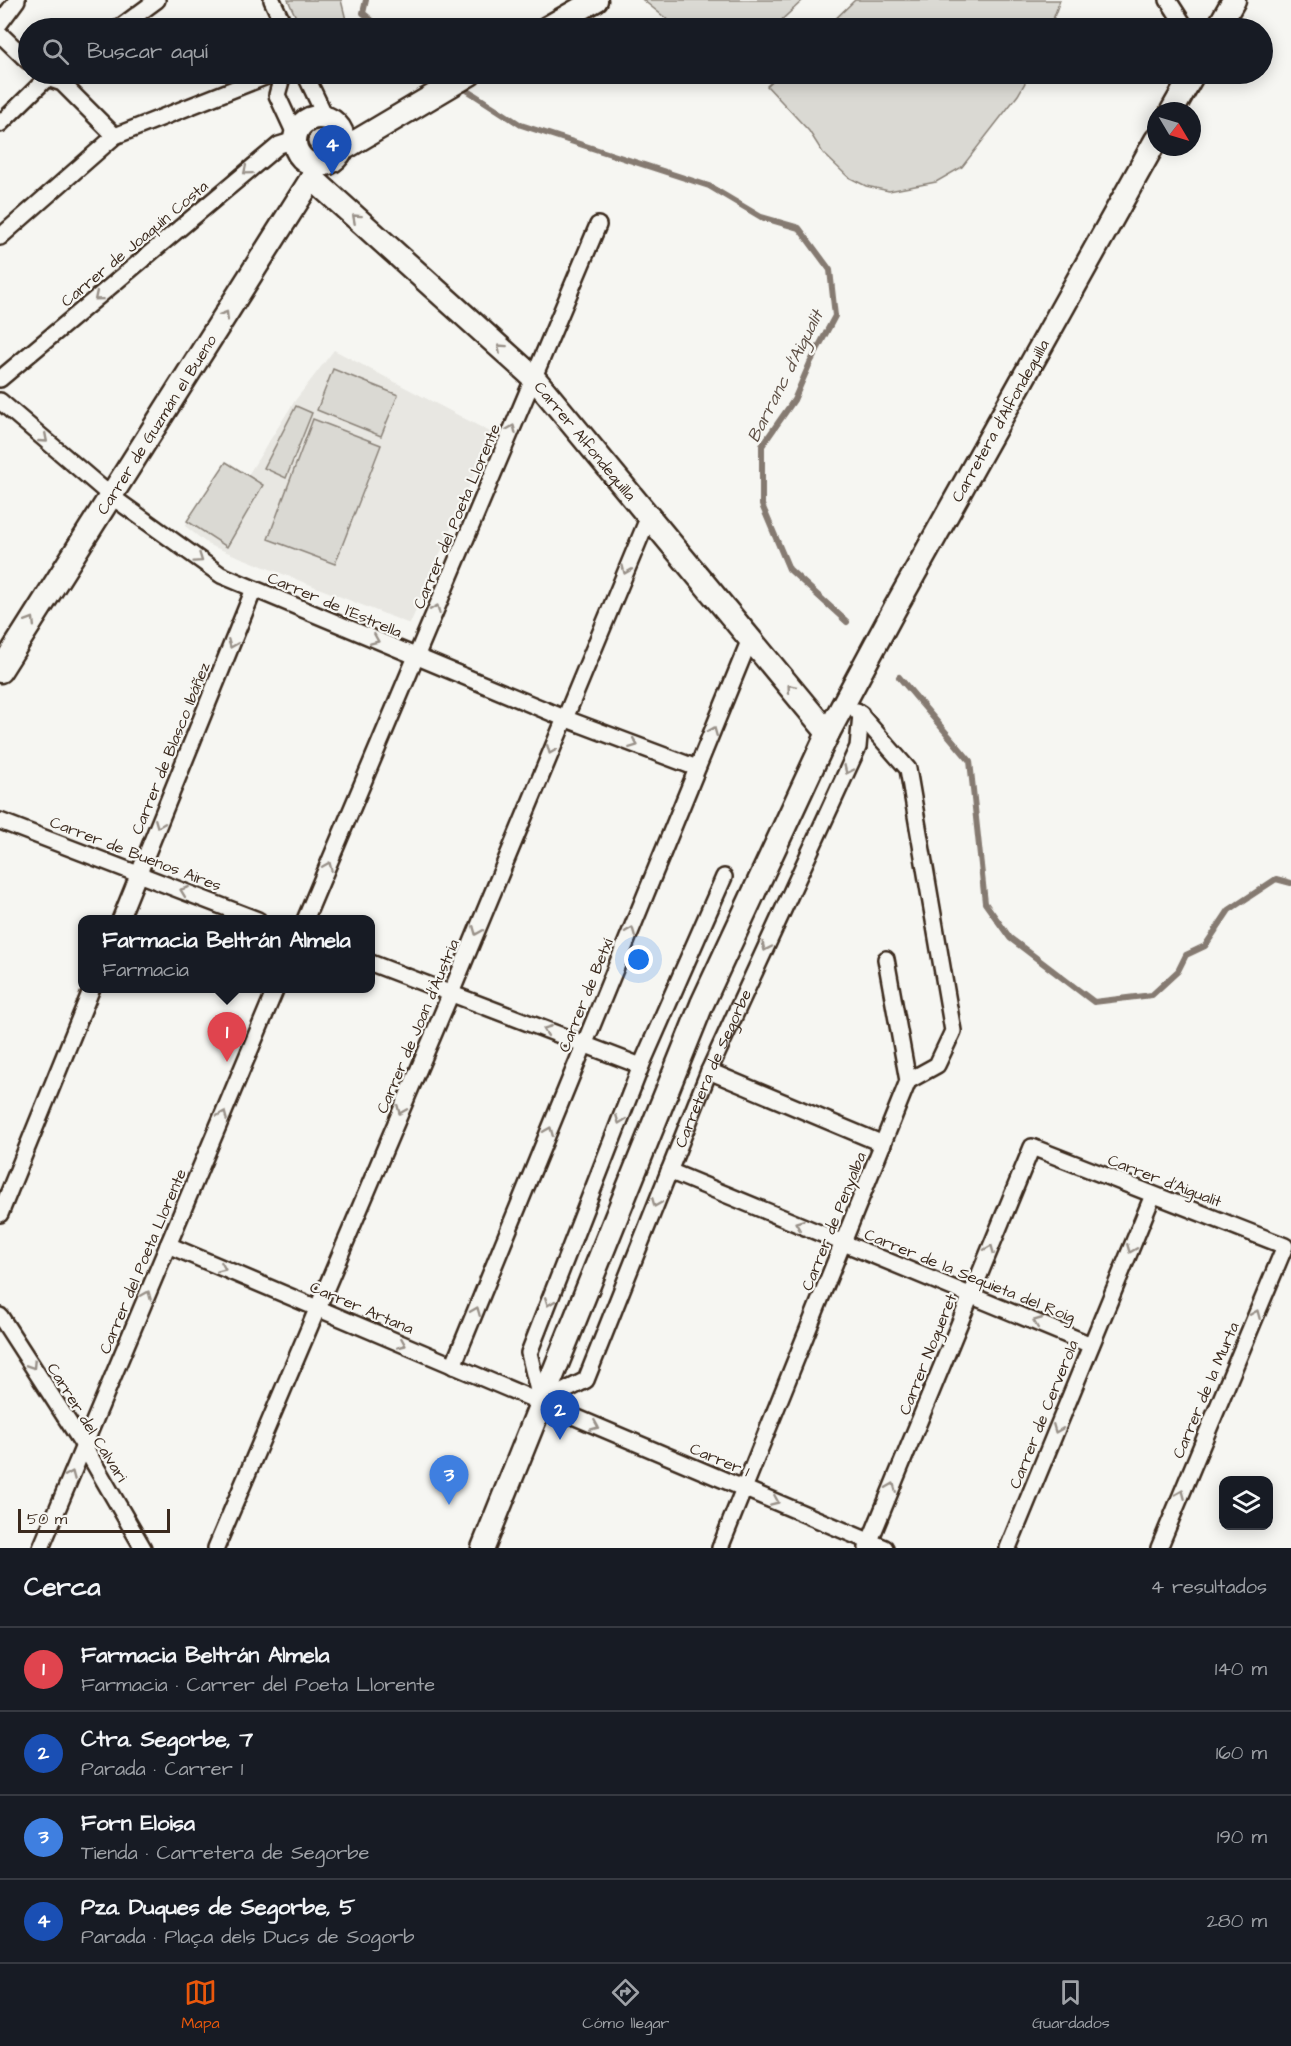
<!DOCTYPE html>
<html lang="es">
<head>
<meta charset="utf-8">
<style>
	:root { --surface:#171b24; --page:#20242c; --text:#f1f3f6; --muted:#9ea1a6; --line:#363941; --accent:#ea580c }
	body { margin:0; font-family:"Architects Daughter",sans-serif; background:var(--page); color:var(--text) }
	.controls { position:absolute; right:18px; bottom:18px; display:grid; overflow:hidden; border-radius:12px; box-shadow:0 3px 15px #0003 }
	.controls button { width:54px; height:54px; display:grid; place-items:center; padding:0; border:0; border-bottom:2px solid var(--line); background:var(--surface); color:var(--text); font:30px sans-serif }
	.compass { position:absolute; left:1147px; top:102px; width:54px; height:54px; border-radius:50%; background:var(--surface); box-shadow:0 3px 15px #0003; rotate:128deg }
	.scale { position:absolute; left:18px; bottom:15px; width:152px; box-sizing:border-box; padding-left:6px; border:3px solid #3b2a1e; border-top:0; font-size:16px; line-height:21px; white-space:nowrap; color:#3b2a1e; -webkit-text-stroke:4px #f6f6f2; paint-order:stroke }
	.you { position:absolute; left:639px; top:960px; width:21px; height:21px; margin:-15px; border:4px solid #fff; border-radius:50%; background:#1a73e8; box-shadow:0 0 0 9px #1a73e833 }
	.badge { display:grid; place-items:center; width:39px; height:39px; border-radius:50%; background:var(--accent); color:#fff; font-size:20px; font-weight:700 }
	.pin { position:absolute; translate:-50% -50px; filter:drop-shadow(0 2px 3px #0008) }
	.pin::after { content:''; position:absolute; top:32px; width:21px; height:18px; background:inherit; clip-path:polygon(0 0,100% 0,50% 100%) }
	.popup { position:absolute; left:78px; top:915px; width:297px; height:78px; box-sizing:border-box; display:grid; place-content:center; border-radius:12px; background:var(--surface); filter:drop-shadow(0 2px 4px #0005); font-size:20px; white-space:nowrap; color:var(--muted) }
	.popup b { font-size:22px; color:var(--text) }
	.popup::after { content:''; position:absolute; left:50%; top:100%; margin-left:-12px; border:12px solid transparent; border-top-color:var(--surface) }
	.list { margin:0; padding:0; list-style:none }
	h2 { display:flex; justify-content:space-between; align-items:center; height:78px; margin:0; padding:0 24px; font-size:26px }
	h2 small { font-size:20px; font-weight:400; color:var(--muted) }
	.list li { display:grid; grid-template-columns:39px 1fr auto; gap:18px; align-items:center; box-sizing:border-box; height:84px; padding:0 24px; border-top:2px solid var(--line) }
	.list b { display:block; font-size:22px; white-space:nowrap }
	.list p { margin:0; font-size:20px; white-space:nowrap; color:var(--muted) }
	.list em { font-size:20px; font-style:normal; color:var(--muted) }
	.icon { flex:none; width:33px; height:33px; fill:none; stroke:currentColor; stroke-width:2; stroke-linecap:round; stroke-linejoin:round }
	.map { position:relative; flex:none; width:1291px; height:1548px; overflow:hidden }
	.search { position:absolute; background:var(--surface); box-shadow:0 3px 15px #0003; left:18px; right:18px; top:18px; height:66px; display:flex; align-items:center; gap:15px; box-sizing:border-box; padding:0 21px; border-radius:33px; color:var(--muted); font-size:22px }
	.sheet { height:414px; background:var(--surface) }
	nav { display:flex; justify-content:space-around; align-items:center; box-sizing:border-box; height:84px; border-top:2px solid var(--line); background:var(--surface); font-size:16px; color:var(--muted) }
	nav a { display:grid; justify-items:center; gap:3px }
	nav .on { color:var(--accent) }
	.map>svg:first-child { display:block }
	.built { fill:#e8e7e2 }
	.green { fill:#dad9d3; stroke:#8a8278; stroke-width:1.5 }
	.lines { fill:none; stroke-linecap:round; stroke-linejoin:round }
	.stream { stroke:#857a71; stroke-width:6 }
	.street-casing { stroke:#3b2a1e; stroke-width:20 }
	.secondary-casing { stroke:#3b2a1e; stroke-width:27 }
	.street { stroke:#f6f6f2; stroke-width:15 }
	.secondary { stroke:#f6f6f2; stroke-width:22 }
	.oneway { stroke:#989088 }
	.labels { text-anchor:middle; stroke-width:4.5; stroke-linejoin:round; paint-order:stroke }
	.street-label { font-size:16px; fill:#3b2a1e; stroke:#f6f6f2 }
	.water-label { font-size:18px; font-style:italic; fill:#605248; stroke:#f6f6f2 }
</style>
</head>
<body>
<div class="map">
<svg width="1291" height="1548" viewBox="0 0 1291 1548">
	<rect width="100%" height="100%" fill="#f6f6f2"/>
	<filter id="ink" filterUnits="userSpaceOnUse"><feTurbulence type="fractalNoise" baseFrequency=".0167" numOctaves="2"/><feDisplacementMap in="SourceGraphic" scale="12" xChannelSelector="R" yChannelSelector="G"/><feConvolveMatrix kernelMatrix="1 2 1 2 8 2 1 2 1" color-interpolation-filters="sRGB"/></filter>
	<g filter="url(#ink)">
		<path class="built" d="M334,350L492,433L410,624L209,545L185,526L226,462L248,475L294,402Z"/>
		<path class="green" d="M288,0H341L348,28H301Z
			M643,0H803L773,28H678Z
			M855,0H1060L1050,28H826Z
			M780,74H1030L1018,95L962,167L936,182L889,191L866,186L848,177L823,153L809,131L767,86Z
			M306 141a14 14 0 1 1 28 0a14 14 0 1 1-28 0Z
			M333,369L398,395L381,436L317,410Z
			M296,406L312,413L286,478L264,468Z
			M313,419L381,445L335,564L268,539Z
			M226,462L263,485L227,547L187,521Z"/>
		<g class="lines">
			<path class="stream" d="M366,0L363,13L381,28
				M459,85L521,125L709,186L761,217L799,228L830,270L835,316L810,363L794,400L762,446V505L789,569L847,622
				M899,677L970,761L985,903L1010,938L1094,1002L1152,995L1178,971L1186,955L1205,946L1229,910L1276,879L1291,883"/>
			<g class="street-casing">
				<g id="street">
					<path d="M272,0L285,28"/>
					<path d="M1168,0L1186,28"/>
					<path d="M0,23L17,0"/>
					<path d="M119,28L157,0"/>
					<path d="M0,34L28,61"/>
					<path d="M42,74L47,78L62,83L115,136"/>
					<path d="M283,74L277,95L296,136"/>
					<path d="M305,74L326,118"/>
					<path d="M0,124L47,78"/>
					<path d="M0,237L115,136L272,74"/>
					<path d="M0,379L279,145L295,140"/>
					<path d="M0,401L111,496L221,575L564,718L697,768"/>
					<path d="M857,711L908,769L953,1031L937,1065L908,1081"/>
					<path d="M0,821L258,920"/>
					<path d="M120,920L254,589"/>
					<path d="M305,920L598,225"/>
					<path d="M371,963L641,1066"/>
					<path d="M709,1071L883,1144"/>
					<path d="M669,1171L1091,1345"/>
					<path d="M0,1214L92,988"/>
					<path d="M168,1245L885,1548"/>
					<path d="M0,1316L84,1446L143,1548"/>
					<path d="M453,1366L750,639"/>
					<path id="s1" d="M541,1403L586,1380L709,1071L858,747L861,714"/>
					<path d="M541,1403L529,1353L641,1066L724,877"/>
					<path d="M41,1548L276,988"/>
					<path d="M216,1548L451,993L649,516"/>
					<path d="M720,1548L908,1081L886,959"/>
					<path d="M867,1548L1032,1147L1285,1246L1159,1548"/>
					<path d="M1008,1548L1153,1195"/>
				</g>
			</g>
			<g class="secondary-casing">
				<g id="secondary">
					<path d="M547,28L596,0"/>
					<path d="M1218,28L1234,0"/>
					<path d="M1172,111L1193,74"/>
					<circle cx="319" cy="141" r="24"/>
					<path d="M340,151L470,74"/>
					<path id="s2" d="M312,178L534,378L828,733"/>
					<path id="s3" d="M0,671L312,178L315,165"/>
					<path id="s4" d="M483,1548L702,1004L828,733L894,610L1156,140"/>
				</g>
			</g>
			<use href="#street" class="street"/>
			<use href="#secondary" class="secondary"/>
		</g>
		<defs><path id="oneway-chevron" d="M-2-3.5L2.5 0L-2 3.5" fill="none" stroke-width="1.6" stroke-linecap="round" stroke-linejoin="round" transform="scale(1.5)"/></defs>
		<g class="oneway">
			<use href="#oneway-chevron" transform="translate(247 171) rotate(140)"/>
			<use href="#oneway-chevron" transform="translate(356 218) rotate(-138)"/>
			<use href="#oneway-chevron" transform="translate(98 297) rotate(140)"/>
			<use href="#oneway-chevron" transform="translate(225 315) rotate(-58)"/>
			<use href="#oneway-chevron" transform="translate(501 348) rotate(-138)"/>
			<use href="#oneway-chevron" transform="translate(512 429) rotate(-67)"/>
			<use href="#oneway-chevron" transform="translate(44 439) rotate(41)"/>
			<use href="#oneway-chevron" transform="translate(199 559) rotate(35)"/>
			<use href="#oneway-chevron" transform="translate(626 570) rotate(113)"/>
			<use href="#oneway-chevron" transform="translate(436 609) rotate(-67)"/>
			<use href="#oneway-chevron" transform="translate(31 621) rotate(-58)"/>
			<use href="#oneway-chevron" transform="translate(375 640) rotate(23)"/>
			<use href="#oneway-chevron" transform="translate(232 644) rotate(112)"/>
			<use href="#oneway-chevron" transform="translate(791 688) rotate(-130)"/>
			<use href="#oneway-chevron" transform="translate(713 731) rotate(-68)"/>
			<use href="#oneway-chevron" transform="translate(634 744) rotate(21)"/>
			<use href="#oneway-chevron" transform="translate(551 750) rotate(112)"/>
			<use href="#oneway-chevron" transform="translate(848 770) rotate(115)"/>
			<use href="#oneway-chevron" transform="translate(159 824) rotate(112)"/>
			<use href="#oneway-chevron" transform="translate(328 866) rotate(-67)"/>
			<use href="#oneway-chevron" transform="translate(184 891) rotate(-159)"/>
			<use href="#oneway-chevron" transform="translate(477 931) rotate(112)"/>
			<use href="#oneway-chevron" transform="translate(631 931) rotate(-68)"/>
			<use href="#oneway-chevron" transform="translate(766 947) rotate(115)"/>
			<use href="#oneway-chevron" transform="translate(547 1030) rotate(-159)"/>
			<use href="#oneway-chevron" transform="translate(401 1110) rotate(113)"/>
			<use href="#oneway-chevron" transform="translate(223 1115) rotate(-67)"/>
			<use href="#oneway-chevron" transform="translate(620 1120) rotate(111)"/>
			<use href="#oneway-chevron" transform="translate(549 1131) rotate(-68)"/>
			<use href="#oneway-chevron" transform="translate(656 1203) rotate(112)"/>
			<use href="#oneway-chevron" transform="translate(799 1224) rotate(-158)"/>
			<use href="#oneway-chevron" transform="translate(990 1249) rotate(-68)"/>
			<use href="#oneway-chevron" transform="translate(1131 1249) rotate(112)"/>
			<use href="#oneway-chevron" transform="translate(222 1268) rotate(23)"/>
			<use href="#oneway-chevron" transform="translate(147 1295) rotate(-67)"/>
			<use href="#oneway-chevron" transform="translate(549 1302) rotate(111)"/>
			<use href="#oneway-chevron" transform="translate(476 1311) rotate(-68)"/>
			<use href="#oneway-chevron" transform="translate(1256 1314) rotate(-67)"/>
			<use href="#oneway-chevron" transform="translate(1037 1322) rotate(-158)"/>
			<use href="#oneway-chevron" transform="translate(402 1344) rotate(23)"/>
			<use href="#oneway-chevron" transform="translate(32 1365) rotate(57)"/>
			<use href="#oneway-chevron" transform="translate(595 1426) rotate(23)"/>
			<use href="#oneway-chevron" transform="translate(1057 1429) rotate(112)"/>
			<use href="#oneway-chevron" transform="translate(71 1475) rotate(-67)"/>
			<use href="#oneway-chevron" transform="translate(892 1487) rotate(-68)"/>
			<use href="#oneway-chevron" transform="translate(1181 1494) rotate(-67)"/>
			<use href="#oneway-chevron" transform="translate(775 1501) rotate(23)"/>
		</g>
	</g>
	<g class="labels">
		<g class="street-label">
			<text transform="translate(134 243) rotate(-40)" y="6">Carrer de Joaquín Costa</text>
			<text dy="6" stroke="none"><textPath href="#s4" startOffset="1242">Carretera d'Alfondeguilla</textPath></text>
			<text dy="6" stroke="none"><textPath href="#s3" startOffset="292">Carrer de Guzmán el Bueno</textPath></text>
			<text dy="6" stroke="none"><textPath href="#s2" startOffset="380">Carrer Alfondeguilla</textPath></text>
			<text transform="translate(456 516) rotate(-67)" y="6">Carrer del Poeta Llorente</text>
			<text transform="translate(335 604) rotate(23)" y="6">Carrer de l'Estrella</text>
			<text transform="translate(170 748) rotate(-68)" y="6">Carrer de Blasco Ibáñez</text>
			<text transform="translate(136 853) rotate(21)" y="6">Carrer de Buenos Aires</text>
			<text transform="translate(585 995) rotate(-68)" y="6">Carrer de Betxí</text>
			<text transform="translate(417 1026) rotate(-67)" y="6">Carrer de Joan d'Àustria</text>
			<text dy="6" stroke="none"><textPath href="#s1" startOffset="387">Carretera de Segorbe</textPath></text>
			<text transform="translate(1165 1180) rotate(21)" y="6">Carrer d'Aigualit</text>
			<text transform="translate(833 1221) rotate(-68)" y="6">Carrer de Penyalba</text>
			<text transform="translate(142 1261) rotate(-67)" y="6">Carrer del Poeta Llorente</text>
			<text transform="translate(970 1275) rotate(22)" y="6">Carrer de la Sequieta del Roig</text>
			<text transform="translate(362 1307) rotate(23)" y="6">Carrer Artana</text>
			<text transform="translate(927 1354) rotate(-68)" y="6">Carrer Nogueret</text>
			<text transform="translate(1205 1390) rotate(-67)" y="6">Carrer de la Murta</text>
			<text transform="translate(1043 1414) rotate(-68)" y="6">Carrer de Cerverola</text>
			<text transform="translate(88 1422) rotate(58)" y="6">Carrer del Calvari</text>
			<text transform="translate(720 1459) rotate(23)" y="6">Carrer 1</text>
		</g>
		<g class="water-label">
			<text transform="translate(785 376) rotate(-63)" y="6">Barranc d'Aigualit</text>
		</g>
	</g>
</svg>
<div class="controls">
<button><svg class="icon" aria-label="layers" viewBox="0 0 24 24"><path d="M12 4l9 5-9 5-9-5zM3 14l9 5 9-5"/></svg></button>
</div>
<svg class="compass" viewBox="-18 -18 36 36"><path d="M0-13l5 13h-10z" fill="#e53935"/><path d="M0 13l5-13h-10z" fill="#9ea1a6"/></svg>
<div class="scale">50 m</div>
<div class="you"></div>
<div class="pin badge" style="left:227px;top:1062px;background:#e0444e">1</div>
<div class="popup"><b>Farmacia Beltrán Almela</b>Farmacia</div>
<div class="pin badge" style="left:560px;top:1440px;background:#1a4fb4">2</div>
<div class="pin badge" style="left:449px;top:1505px;background:#3f7fe0">3</div>
<div class="pin badge" style="left:332px;top:175px;background:#1a4fb4">4</div>
<div class="search"><svg class="icon" aria-label="search" viewBox="0 0 24 24"><circle cx="10" cy="10" r="6"/><path d="M15 15l6 6"/></svg>Buscar aquí</div>
</div>
<section class="sheet">
<h2>Cerca<small>4 resultados</small></h2>
<ul class="list">
<li><span class="badge" style="background:#e0444e">1</span><div><b>Farmacia Beltrán Almela</b><p>Farmacia · Carrer del Poeta Llorente</p></div><em>140 m</em></li>
<li><span class="badge" style="background:#1a4fb4">2</span><div><b>Ctra. Segorbe, 7</b><p>Parada · Carrer 1</p></div><em>160 m</em></li>
<li><span class="badge" style="background:#3f7fe0">3</span><div><b>Forn Eloisa</b><p>Tienda · Carretera de Segorbe</p></div><em>190 m</em></li>
<li><span class="badge" style="background:#1a4fb4">4</span><div><b>Pza. Duques de Segorbe, 5</b><p>Parada · Plaça dels Ducs de Sogorb</p></div><em>280 m</em></li>
</ul>
</section>
<nav>
<a class="on"><svg class="icon" aria-label="map" viewBox="0 0 24 24"><path d="M3 6l6-2 6 2 6-2v14l-6 2-6-2-6 2zM9 4v14M15 6v14"/></svg>Mapa</a>
<a><svg class="icon" aria-label="directions" viewBox="0 0 24 24"><path d="M12 3l9 9-9 9-9-9zM9 14v-3h6M13 9l2 2-2 2"/></svg>Cómo llegar</a>
<a><svg class="icon" aria-label="saved" viewBox="0 0 24 24"><path d="M7 4h10v16l-5-4-5 4z"/></svg>Guardados</a>
</nav>
</body>
</html>
